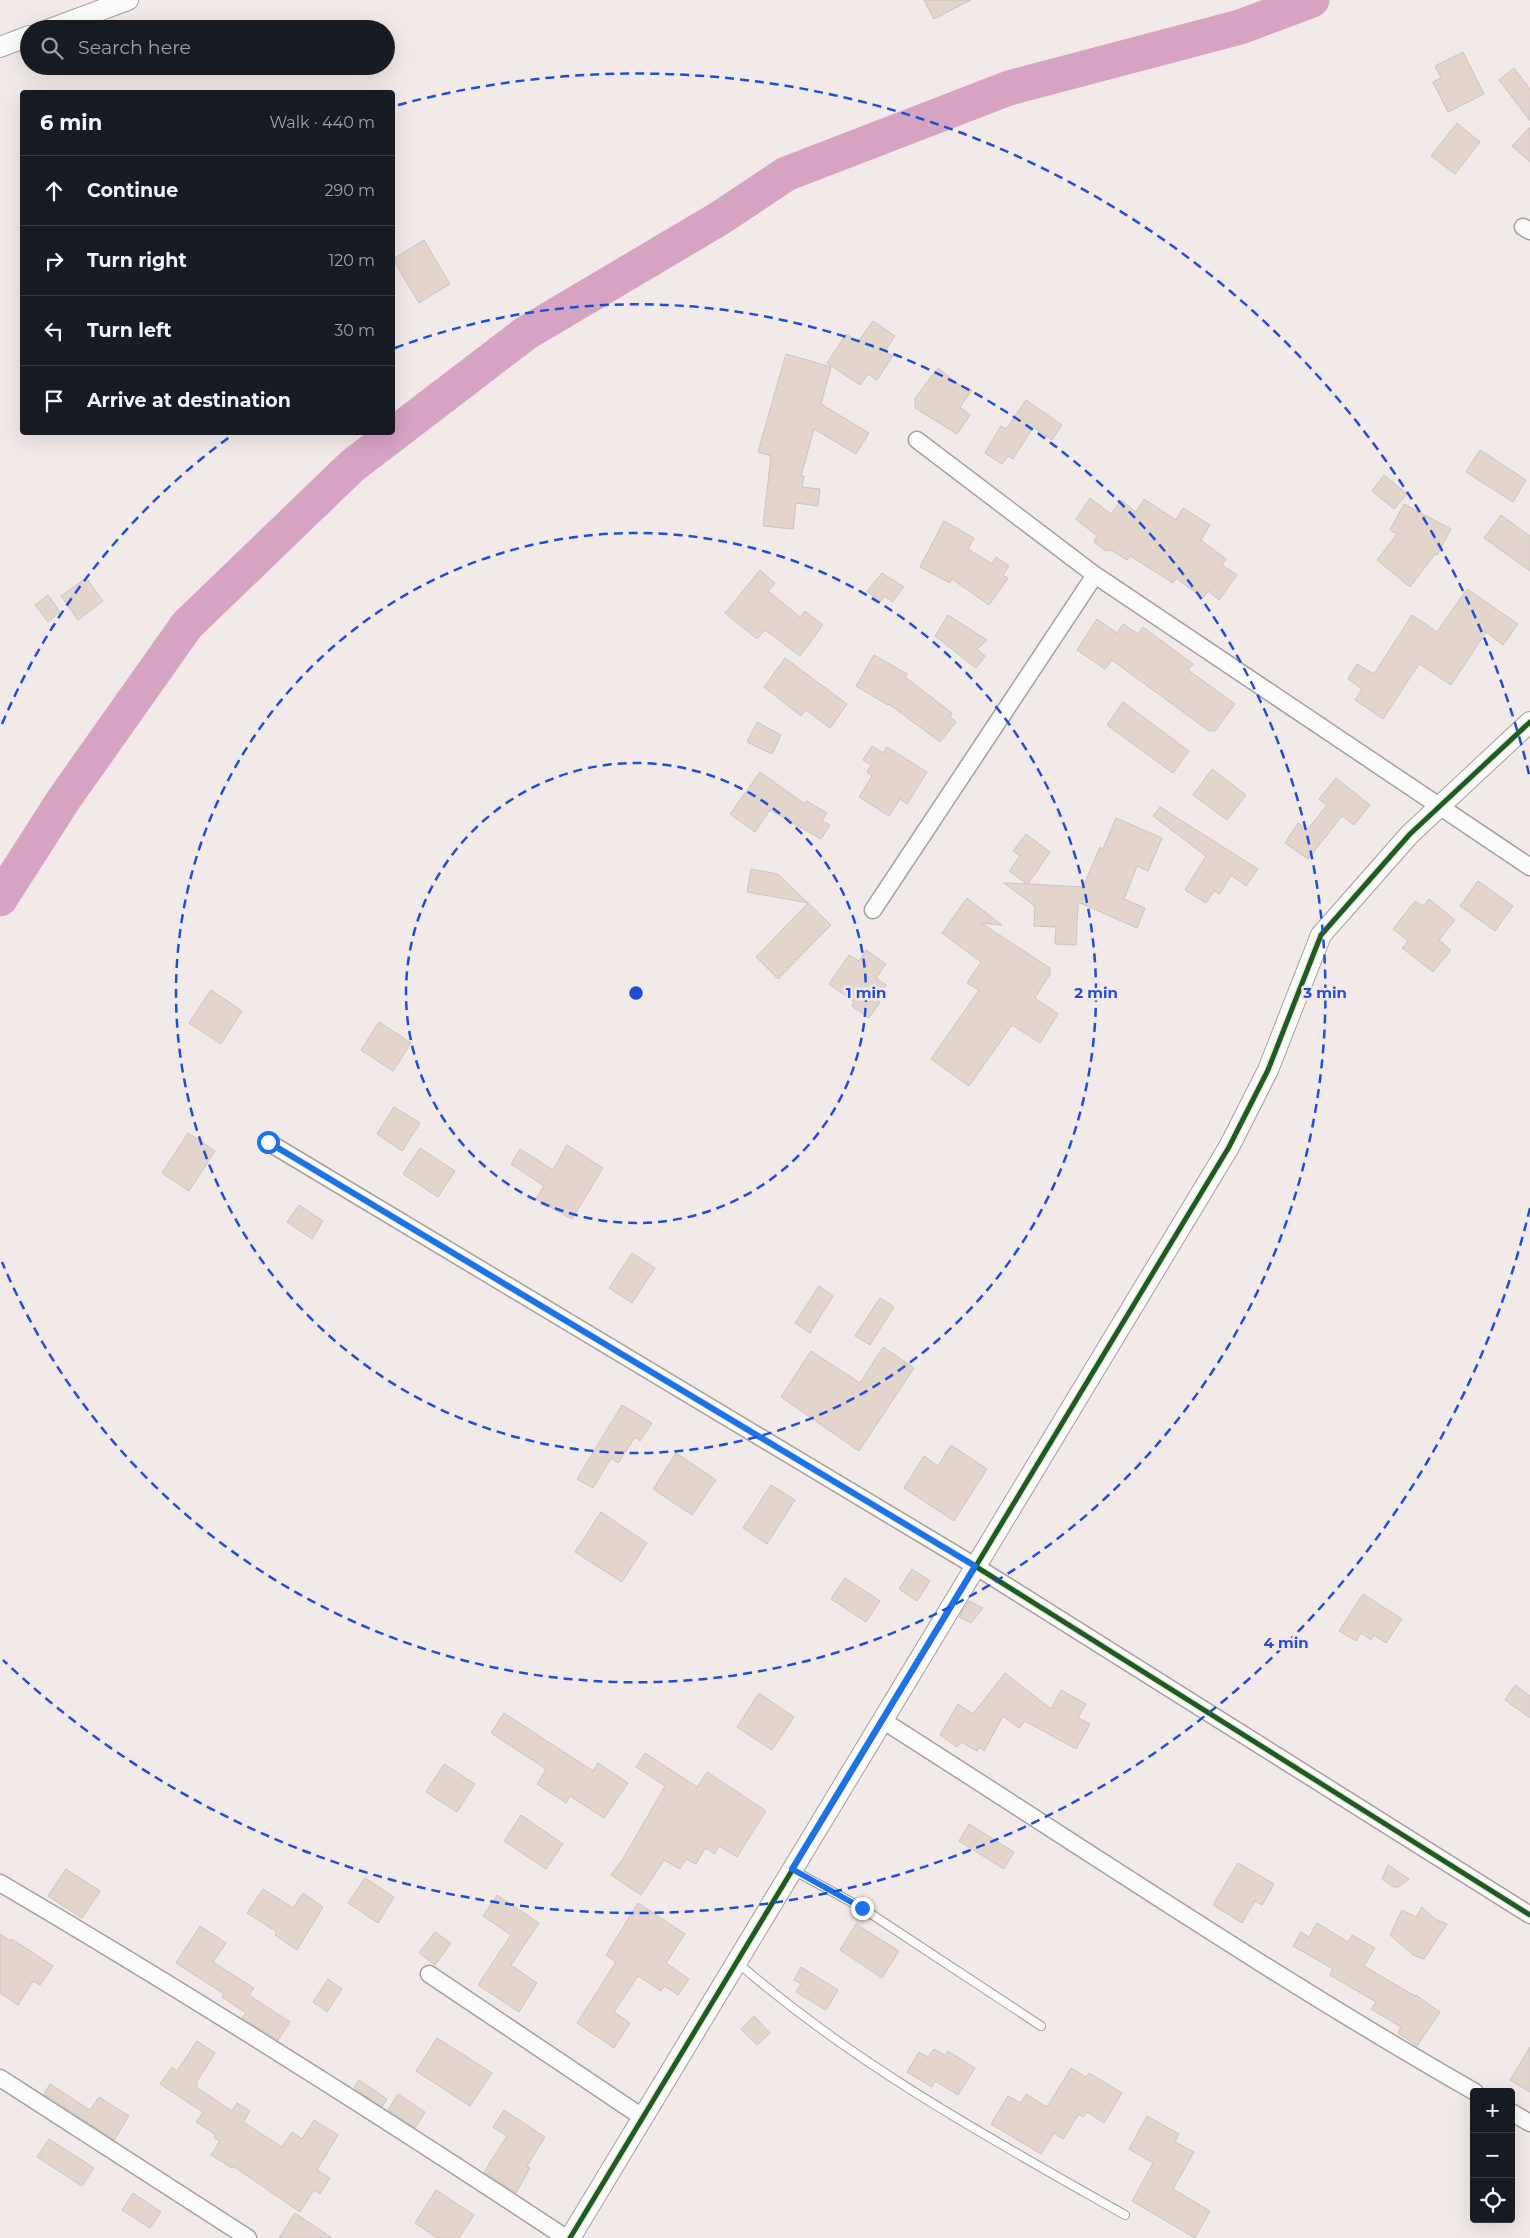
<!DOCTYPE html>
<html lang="en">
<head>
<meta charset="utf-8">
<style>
	:root { --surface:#171b24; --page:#20242c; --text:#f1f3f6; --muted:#9ea1a6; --line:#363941 }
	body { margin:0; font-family:Montserrat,sans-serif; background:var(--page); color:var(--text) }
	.controls { position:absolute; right:15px; bottom:15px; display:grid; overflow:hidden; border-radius:5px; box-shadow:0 5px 20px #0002 }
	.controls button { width:45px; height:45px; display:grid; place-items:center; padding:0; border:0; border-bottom:1px solid var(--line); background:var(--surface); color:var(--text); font:25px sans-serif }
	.stop { position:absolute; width:15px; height:15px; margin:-11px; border:4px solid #1a73e8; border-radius:50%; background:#fff }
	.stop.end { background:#1a73e8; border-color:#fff; box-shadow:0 1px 5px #0008 }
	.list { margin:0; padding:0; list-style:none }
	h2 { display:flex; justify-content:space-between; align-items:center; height:65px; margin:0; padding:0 20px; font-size:21px }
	h2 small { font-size:16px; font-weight:400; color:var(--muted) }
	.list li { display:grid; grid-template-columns:32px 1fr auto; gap:15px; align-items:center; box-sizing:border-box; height:70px; padding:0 20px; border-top:1px solid var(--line) }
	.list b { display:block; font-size:19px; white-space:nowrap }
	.list em { font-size:16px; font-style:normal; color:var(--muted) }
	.icon { flex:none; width:28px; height:28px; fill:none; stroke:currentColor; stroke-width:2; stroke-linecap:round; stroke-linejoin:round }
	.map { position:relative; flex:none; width:1530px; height:2238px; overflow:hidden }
	.search { position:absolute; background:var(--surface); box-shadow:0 5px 20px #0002; left:20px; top:20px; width:375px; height:55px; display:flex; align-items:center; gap:12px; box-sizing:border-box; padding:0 18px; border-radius:28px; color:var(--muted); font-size:19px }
	.panel { position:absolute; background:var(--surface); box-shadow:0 5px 20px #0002; left:20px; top:90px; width:375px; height:345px; border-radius:5px }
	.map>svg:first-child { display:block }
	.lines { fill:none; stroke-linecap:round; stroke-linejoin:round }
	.river { stroke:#d7a3c2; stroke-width:35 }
	.building { fill:#e3d5cc; stroke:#c9c4c1 }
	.service-casing { stroke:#a59f9d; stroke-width:10 }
	.minor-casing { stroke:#a59f9d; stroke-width:19 }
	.tertiary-casing { stroke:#a59f9d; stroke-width:22 }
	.service { stroke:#fdfcfc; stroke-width:8 }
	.minor { stroke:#fdfcfc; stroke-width:16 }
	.tertiary { stroke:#fdfcfc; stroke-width:20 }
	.cycleway-casing { stroke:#f6e7e4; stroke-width:8 }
	.cycleway { stroke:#1b5e20; stroke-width:5 }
	.route { stroke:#1a73e8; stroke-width:6 }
	.ring { fill:none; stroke:#1d4ed8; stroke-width:2.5; stroke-dasharray:9 6 }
	.centre { fill:#1d4ed8; stroke:#f6e7e4; stroke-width:2.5 }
	.ring-label { font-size:15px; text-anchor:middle; font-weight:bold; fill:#1d4ed8; stroke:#f6e7e4; stroke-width:5; stroke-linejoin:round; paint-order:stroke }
</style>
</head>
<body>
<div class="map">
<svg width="1530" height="2238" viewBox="0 0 1530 2238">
	<rect width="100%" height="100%" fill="#f2eae8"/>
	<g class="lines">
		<path class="river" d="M0,899L64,799L187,625L352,466L526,333L720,218L786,174L1009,88L1240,27L1312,0"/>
	</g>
	<path class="building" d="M924,0H971L934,19Z
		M1463,52L1484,94L1448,112L1433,82L1441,78L1435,66Z
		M1514,68L1530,89V121L1499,80Z
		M1457,123L1480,142L1455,174L1431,156Z
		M1530,127V162L1512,146Z
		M424,240L450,284L419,303L393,259Z
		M873,321L895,336L885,351L893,356L877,380L868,374L860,385L827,363L846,334L858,342Z
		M786,354L831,367L821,404L869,433L856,454L814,429L801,476H804L802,487L820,489L818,506L796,503L793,529L763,526L771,456L758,452Z
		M938,368L958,384L972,390L960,407L970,415L957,434L915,408V398Z
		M1026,400L1062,425L1052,440L1033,427L1013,459L1008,456L1002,464L985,453L1001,426L1006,429Z
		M1480,450L1526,480L1513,502L1466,472Z
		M1384,475L1407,494L1394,509L1372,491Z
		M1090,498L1111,514L1121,500L1136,512L1144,499L1176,520L1183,508L1210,525L1201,540L1226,559L1222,565L1237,575L1219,600L1208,591L1203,598L1176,578L1173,583L1130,556L1127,560L1111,550L1106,551L1094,542L1097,536L1076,519Z
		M1404,504L1451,529L1437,555L1435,554L1410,587L1377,560L1397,534L1390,530Z
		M1501,515L1530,536V571L1484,538Z
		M944,521L974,538L968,549L992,564L996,557L1009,566L1003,575L1008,578L989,605L952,579L950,583L920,567Z
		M760,570L775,583L768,591L800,617L805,611L823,625L800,656L765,630L757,639L725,613Z
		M882,573L904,587L892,602L885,596L880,602L867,591Z
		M86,578L103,601L78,620L61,596Z
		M1467,589L1518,624L1503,645L1486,632L1451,685L1419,664L1383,719L1355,700L1362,689L1348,679L1357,664L1374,674L1412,615L1437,632Z
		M48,595L60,612L48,622L35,605Z
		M948,615L987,640L977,649L985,656L976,668L935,636Z
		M1097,619L1117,633L1123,624L1138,634L1143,627L1193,664L1188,670L1235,704L1215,731H1209L1112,660L1105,669L1077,650Z
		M874,655L907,674L905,677L952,713L950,717L956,722L940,742L889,704L888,705L856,686Z
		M785,658L847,704L830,728L806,710L801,716L764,687Z
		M1123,702L1189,751L1173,773L1107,725Z
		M757,722L781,735L772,754L747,742Z
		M872,746L883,753L887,747L927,772L907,804L900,799L889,816L859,797L872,776L867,772L871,765L863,760Z
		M1212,769L1246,795L1227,820L1193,795Z
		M760,772L805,804L807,801L827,813L822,821L830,825L821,839L770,810L755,832L730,814Z
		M1336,778L1370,805L1354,825L1342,816L1308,859L1285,843L1298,823L1308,829L1327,805L1319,799Z
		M1160,807L1258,869L1246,886L1231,875L1220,894L1214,891L1206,903L1185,890L1206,856L1153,816Z
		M1116,818L1162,838L1148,871L1137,866L1124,899L1145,908L1137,928L1078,902L1076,945L1055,944L1056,927L1034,926L1035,906L1004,883L1027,884L1009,871L1020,856L1013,851L1026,834L1050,852L1028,884L1083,887L1100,847L1103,849Z
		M751,869L778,874L808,903L747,892Z
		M1478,881L1513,906L1495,931L1460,906Z
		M967,898L1002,925L981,923L1050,968V974L1035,998L1058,1014L1040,1043L1012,1025L969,1086L931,1059L979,990L967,983L981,962L942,933Z
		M1429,899L1455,920L1439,940L1451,950L1433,972L1402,948L1408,941L1393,929L1415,901L1423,906Z
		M808,903L831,925L778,979L756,957Z
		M866,950L886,964L876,978L886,985L876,999L880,1002L869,1018L852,1006L854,1002L829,984L849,955L859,961Z
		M211,990L242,1011L221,1044L189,1023Z
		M379,1022L411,1043L393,1071L361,1050Z
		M394,1107L420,1123L402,1151L377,1134Z
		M188,1133L215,1151L189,1191L162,1173Z
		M567,1145L603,1168L572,1219L536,1199L544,1186L511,1164L520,1149L553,1170Z
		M420,1148L455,1171L438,1197L403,1174Z
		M299,1205L323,1221L312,1239L287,1222Z
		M632,1253L655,1268L632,1303L609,1288Z
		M819,1286L833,1296L810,1333L795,1323Z
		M880,1298L894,1307L870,1345L855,1336Z
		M883,1347L914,1368L859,1451L781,1397L811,1351L860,1383Z
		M622,1405L652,1423L640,1441L635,1437L618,1463L611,1458L593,1488L577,1479Z
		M951,1445L987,1469L954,1521L904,1488L924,1456L938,1466Z
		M676,1453L716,1480L692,1515L653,1489Z
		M771,1485L795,1500L767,1544L743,1528Z
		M601,1512L647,1543L622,1582L575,1552Z
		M912,1569L930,1581L917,1601L899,1589Z
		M845,1578L880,1601L866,1622L831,1599Z
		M1363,1594L1402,1619L1386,1643L1374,1635L1371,1640L1361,1633L1356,1641L1339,1631Z
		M969,1601L983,1608L971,1623L959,1617Z
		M1005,1673L1051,1709L1061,1690L1086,1704L1078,1718L1090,1724L1076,1749L1025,1721L1019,1728L1003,1716L984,1751L980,1747L977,1751L961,1742L957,1747L940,1735L958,1704L973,1714Z
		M1515,1685L1530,1696V1718L1505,1700Z
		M759,1693L794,1717L772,1750L737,1727Z
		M504,1713L593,1771L598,1763L628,1783L604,1818L570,1796L566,1803L537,1784L546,1769L491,1733Z
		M645,1753L697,1787L707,1772L766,1811L737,1857L719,1846L715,1854L705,1848L696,1864L686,1859L680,1869L664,1860L641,1895L611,1875L624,1857L665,1786L636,1767Z
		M444,1764L475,1784L457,1812L426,1792Z
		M521,1815L563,1844L546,1869L504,1841Z
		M969,1824L1014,1852L1004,1869L959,1841Z
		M1238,1863L1274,1884L1262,1905L1255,1901L1242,1923L1213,1905Z
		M1388,1865L1409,1879L1398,1887H1393L1382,1879Z
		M66,1869L100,1891L82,1918L48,1896Z
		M365,1878L394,1897L378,1923L348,1903Z
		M263,1889L293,1908L303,1893L323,1907L297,1950L275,1935L277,1932L247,1913Z
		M497,1895L539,1923L511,1965L537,1983L519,2012L478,1985L511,1935L483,1916Z
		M638,1903L685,1934L666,1963L689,1979L678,1995L664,1986L661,1991L638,1976L614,2012L630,2023L614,2048L577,2023L616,1962L606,1955Z
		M1422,1907L1435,1919L1447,1924L1424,1959L1413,1955L1390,1935L1402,1910L1416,1917Z
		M1317,1923L1348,1942L1352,1935L1375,1948L1364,1966L1415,1996L1416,1995L1440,2012L1417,2046L1398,2033L1401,2027L1371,2009L1376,2002L1330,1975L1333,1969L1293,1946L1301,1932L1309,1937Z
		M856,1924L899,1951L882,1978L840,1950Z
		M200,1926L226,1943L213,1962L254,1988L249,1995L290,2022L278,2040L242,2018L246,2013L222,1997L224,1994L176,1963Z
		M435,1932L451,1943L435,1965L419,1953Z
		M0,1934L11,1941L12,1939L53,1966L40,1985L33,1981L18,2005L0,1993Z
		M801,1967L838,1990L826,2010L796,1992L801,1984L794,1980Z
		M328,1979L342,1989L327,2012L313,2002Z
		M754,2016L770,2033L757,2045L741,2029Z
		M437,2038L492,2073L470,2106L416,2071Z
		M197,2041L215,2053L196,2083L198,2084L196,2087L232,2111L237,2103L250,2111L243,2122L282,2147L292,2132L302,2139L314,2120L338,2135L317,2170L330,2178L320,2194L314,2190L300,2212L233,2166L232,2168L211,2155L220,2141L214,2138L216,2135L196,2122L203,2112L160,2084L172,2067L177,2071Z
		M1530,2047V2092L1510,2080Z
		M934,2049L945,2055L948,2051L975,2068L958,2095L935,2081L932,2087L907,2072L919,2052L928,2057Z
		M1071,2068L1086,2077L1089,2073L1122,2093L1104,2123L1087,2112L1083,2117L1079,2114L1063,2139L1054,2133L1041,2154L991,2124L1008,2096L1021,2103L1026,2094L1047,2107Z
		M359,2080L387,2099L382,2107L354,2088Z
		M50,2084L90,2110L99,2097L129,2116L114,2140L44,2094Z
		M398,2094L425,2112L415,2128L388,2110Z
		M504,2110L545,2137L527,2166L530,2168L516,2193L484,2172L507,2136L493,2127Z
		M1147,2116L1179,2134L1175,2142L1194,2152L1173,2189L1210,2211L1195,2238L1132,2201L1153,2163L1129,2149Z
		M49,2139L94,2168L82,2186L37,2157Z
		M436,2190L474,2215L459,2238H437L415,2223Z
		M133,2193L161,2212L150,2228L122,2210Z
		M295,2213L332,2238H279Z"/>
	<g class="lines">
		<g class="service-casing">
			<path id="service" d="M793,1870L862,1908L1041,2026
				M738,1963C855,2065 991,2139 1125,2215"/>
		</g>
		<g class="minor-casing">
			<path id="minor" d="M1523,227L1530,231
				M917,440L1095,575L1530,867
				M873,910L1095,575
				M268,1142L975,1566L1530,1915
				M882,1720C1079,1845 1272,1976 1475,2092
				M0,1883C192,1996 380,2115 566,2238
				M429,1974L642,2117
				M0,2078L248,2238
				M1511,2112L1530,2123"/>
		</g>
		<g class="tertiary-casing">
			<path id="tertiary" d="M50,29L128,0
				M0,47L29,36
				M570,2238L1229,1147L1268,1070L1321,935L1410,834L1530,722"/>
		</g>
		<use href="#service" class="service"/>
		<use href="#minor" class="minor"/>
		<use href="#tertiary" class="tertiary"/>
		<g class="cycleway-casing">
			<path id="cycleway" d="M268,1142L975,1566L1530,1915
				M570,2238L1229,1147L1268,1070L1321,935L1410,834L1530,722"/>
		</g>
		<use href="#cycleway" class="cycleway"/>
	</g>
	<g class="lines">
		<path class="route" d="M268,1142L975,1566L792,1869L862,1908"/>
	</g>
	<g class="ring">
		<circle cx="636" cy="993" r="230"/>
		<circle cx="636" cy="993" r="460"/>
		<path d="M2 724A689 689 0 0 1 231 436M395 348A689 689 0 1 1 2 1262"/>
		<path d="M1530 1208A919 919 0 0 1 3 1660M398 105A919 919 0 0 1 1530 778"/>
	</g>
	<circle cx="636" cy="993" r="8" class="centre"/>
	<g class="ring-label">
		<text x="866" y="998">1 min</text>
		<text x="1096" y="998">2 min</text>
		<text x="1325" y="998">3 min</text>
		<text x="1286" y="1648">4 min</text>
	</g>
</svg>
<div class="controls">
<button>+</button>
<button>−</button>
<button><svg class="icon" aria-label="locate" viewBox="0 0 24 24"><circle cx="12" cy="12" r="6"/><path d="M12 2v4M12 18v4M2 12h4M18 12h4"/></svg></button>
</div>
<div class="stop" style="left:268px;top:1142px"></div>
<div class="stop end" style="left:862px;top:1908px"></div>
<div class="search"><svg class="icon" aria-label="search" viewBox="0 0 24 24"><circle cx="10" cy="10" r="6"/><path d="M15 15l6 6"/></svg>Search here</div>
<section class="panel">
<h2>6 min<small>Walk · 440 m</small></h2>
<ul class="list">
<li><svg class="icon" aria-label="ahead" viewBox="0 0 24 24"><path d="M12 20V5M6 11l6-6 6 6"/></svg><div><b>Continue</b></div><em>290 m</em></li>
<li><svg class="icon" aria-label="right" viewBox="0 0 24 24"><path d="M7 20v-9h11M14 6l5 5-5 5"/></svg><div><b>Turn right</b></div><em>120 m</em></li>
<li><svg class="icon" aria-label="left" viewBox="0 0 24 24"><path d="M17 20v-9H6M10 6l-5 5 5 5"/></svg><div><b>Turn left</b></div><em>30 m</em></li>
<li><svg class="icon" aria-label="arrive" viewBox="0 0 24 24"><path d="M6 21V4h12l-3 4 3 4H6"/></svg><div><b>Arrive at destination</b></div></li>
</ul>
</section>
</div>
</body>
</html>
